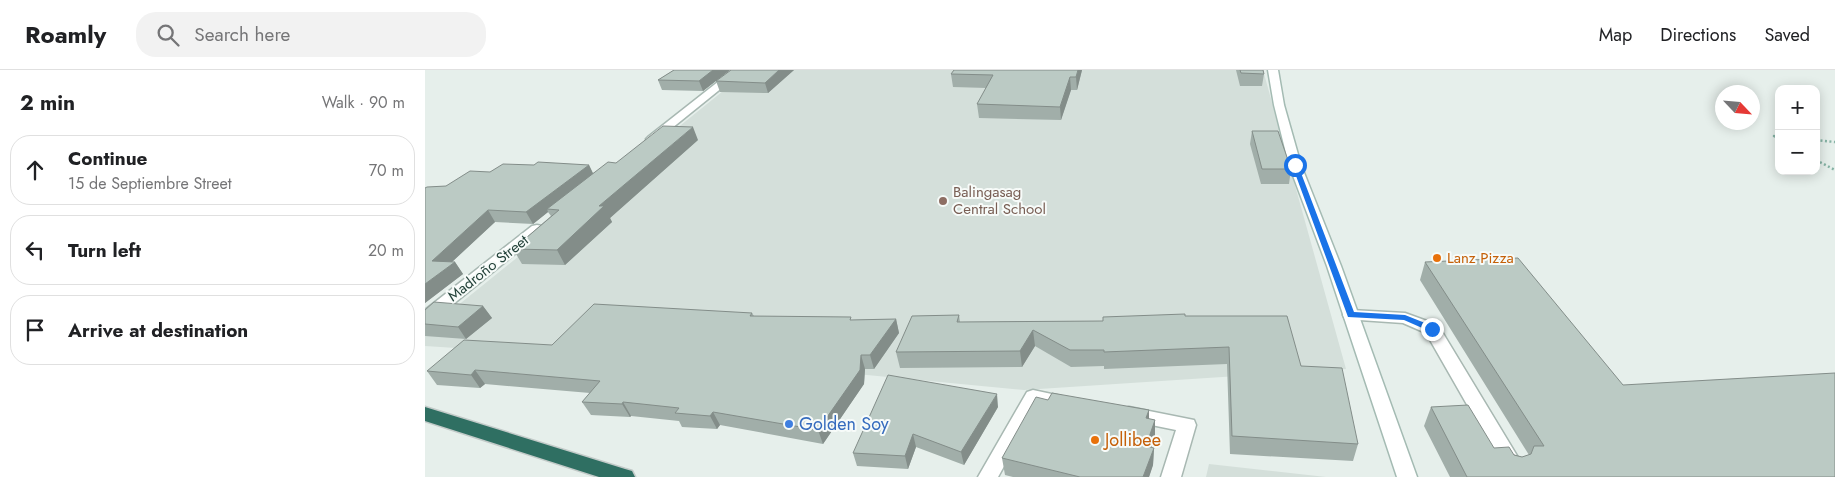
<!DOCTYPE html>
<html lang="en">
<head>
<meta charset="utf-8">
<style>
	:root { --surface:#fff; --page:#f2f2f2; --text:#202124; --muted:#757577; --line:#e0e0e0 }
	body { margin:0; font-family:Jost,sans-serif; background:var(--page); color:var(--text) }
	.controls { position:absolute; right:15px; top:15px; display:grid; overflow:hidden; border-radius:10px; box-shadow:0 2px 12px #0003 }
	.controls button { width:45px; height:45px; display:grid; place-items:center; padding:0; border:0; border-bottom:1px solid var(--line); background:var(--surface); color:var(--text); font:25px sans-serif }
	.compass { position:absolute; left:1290px; top:15px; width:45px; height:45px; border-radius:50%; background:var(--surface); box-shadow:0 2px 12px #0003; rotate:116deg }
	.stop { position:absolute; width:15px; height:15px; margin:-11px; border:4px solid #1a73e8; border-radius:50%; background:#fff }
	.stop.end { background:#1a73e8; border-color:#fff; box-shadow:0 1px 5px #0008 }
	.list { margin:0; padding:0; list-style:none }
	h2 { display:flex; justify-content:space-between; align-items:center; height:65px; margin:0; padding:0 20px; font-size:21px }
	h2 small { font-size:16px; font-weight:400; color:var(--muted) }
	.list li { display:grid; grid-template-columns:32px 1fr auto; gap:15px; align-items:center; box-sizing:border-box; height:70px; margin:0 10px 10px; padding:0 10px; border:1px solid var(--line); border-radius:20px }
	.list b { display:block; font-size:19px; white-space:nowrap }
	.list p { margin:0; font-size:16px; white-space:nowrap; color:var(--muted) }
	.list em { font-size:16px; font-style:normal; color:var(--muted) }
	.icon { flex:none; width:28px; height:28px; fill:none; stroke:currentColor; stroke-width:2; stroke-linecap:round; stroke-linejoin:round }
	.map { position:relative; flex:none; width:1410px; height:407px; overflow:hidden }
	header { display:flex; align-items:center; gap:30px; box-sizing:border-box; height:70px; padding:0 25px; background:var(--surface); border-bottom:1px solid var(--line) }
	header strong { font-size:24px }
	nav { display:flex; gap:28px; margin-inline-start:auto; font-size:18px }
	.search { width:350px; height:45px; background:var(--page); display:flex; align-items:center; gap:12px; box-sizing:border-box; padding:0 18px; border-radius:20px; color:var(--muted); font-size:19px }
	main { display:flex }
	aside { flex:1; background:var(--surface) }
	.map>svg:first-child { display:block }
	.built { fill:#d4dfda }
	.lines { fill:none; stroke-linecap:round; stroke-linejoin:round }
	.lane-casing { stroke:#a8b8b2; stroke-width:3 }
	.street-casing { stroke:#a8b8b2; stroke-width:3 }
	.secondary-casing { stroke:#a4bbb3; stroke-width:3 }
	.highway-casing { stroke:#c2cac8; stroke-width:3 }
	.path { stroke:#86b3a5; stroke-width:2.5; stroke-dasharray:2 2.5; stroke-linecap:butt }
	.lane { fill:#fff; fill-rule:evenodd }
	.street { fill:#fff; fill-rule:evenodd }
	.secondary { fill:#fff; fill-rule:evenodd }
	.highway { fill:#2f6f62; fill-rule:evenodd }
	.wall { fill:#a1aea9 }
	.shaded-wall { fill:#838d89 }
	.building { fill:#bbcac4; stroke:#838d89 }
	.route { fill:#1a73e8 }
	.education-dot { fill:#8d6e63; stroke:#f7fbf9; stroke-width:2 }
	.food-dot { fill:#e8710a; stroke:#f7fbf9; stroke-width:2 }
	.shop-dot { fill:#3f7fe0; stroke:#f7fbf9; stroke-width:2 }
	.labels { text-anchor:middle; stroke-width:4; stroke-linejoin:round; paint-order:stroke }
	.education-label { font-size:15px; fill:#785e54; stroke:#f7fbf9; text-anchor:start }
	.food-label { font-size:15px; fill:#c56008; stroke:#f7fbf9; text-anchor:start }
	.street-label { font-size:15px; fill:#24423a; stroke:#f7fbf9 }
	.near-shop-label { font-size:18px; fill:#366cbe; stroke:#f7fbf9; text-anchor:start }
	.near-food-label { font-size:18px; fill:#c56008; stroke:#f7fbf9; text-anchor:start }
</style>
</head>
<body>
<header>
<strong>Roamly</strong>
<div class="search"><svg class="icon" aria-label="search" viewBox="0 0 24 24"><circle cx="10" cy="10" r="6"/><path d="M15 15l6 6"/></svg>Search here</div>
<nav><a>Map</a><a>Directions</a><a>Saved</a></nav>
</header>
<main>
<aside>
<h2>2 min<small>Walk · 90 m</small></h2>
<ul class="list">
<li><svg class="icon" aria-label="ahead" viewBox="0 0 24 24"><path d="M12 20V5M6 11l6-6 6 6"/></svg><div><b>Continue</b><p>15 de Septiembre Street</p></div><em>70 m</em></li>
<li><svg class="icon" aria-label="left" viewBox="0 0 24 24"><path d="M17 20v-9H6M10 6l-5 5 5 5"/></svg><div><b>Turn left</b></div><em>20 m</em></li>
<li><svg class="icon" aria-label="arrive" viewBox="0 0 24 24"><path d="M6 21V4h12l-3 4 3 4H6"/></svg><div><b>Arrive at destination</b></div></li>
</ul>
</aside>
<div class="map">
<svg width="1410" height="407" viewBox="0 0 1410 407">
	<rect width="100%" height="100%" fill="#e6efeb"/>
	<path class="built" d="M324,0H838L921,299L599,320L442,305L0,276V262Z
		M784,394L901,407H781Z"/>
	<g class="lines">
		<g class="lane-casing">
			<path id="lane" d="M926,240L980,243L1013,255L1094,389L1097,395L1094,401L1087,403L1080,401L1001,263L978,253L920,249L918,245L920,241Z
				M608,320L636,326L639,331L636,336L630,338L613,335L573,407H553L602,322Z
				M704,337L769,350L771,355L756,407H736L751,360L697,349L695,344L697,339Z"/>
		</g>
		<g class="street-casing">
			<path id="street" d="M308,0H319L231,71H223L221,69L223,67Z
				M112,155L117,156L119,159L117,162L6,252L0,253V240L107,156Z"/>
		</g>
		<g class="secondary-casing">
			<path id="secondary" d="M843,0H853L859,35L876,95L916,196L992,407H972L902,196L864,95L849,35Z"/>
		</g>
		<g class="highway-casing">
			<path id="highway" d="M0,337L200,399L207,401L210,407H174L0,351Z"/>
		</g>
		<path class="path" d="M1354,66H1349L1354,68
			M1391,70L1410,72
			M1391,90L1410,100"/>
		<use href="#lane" class="lane"/>
		<use href="#street" class="street"/>
		<use href="#secondary" class="secondary"/>
		<use href="#highway" class="highway"/>
	</g>
	<path class="wall" d="M249,0H305L278,21L237,20L233,10Z
		M306,0H369L343,23L295,22L291,11Z
		M529,0H657L652,20H646L636,50L554,48L552,34L562,18L528,17L526,4Z
		M811,0H838L839,4L837,16H815Z
		M827,61L866,99L864,114H836L825,74Z
		M273,70L185,148L187,152L140,195L97,194L88,179L126,146L123,142L108,154L70,152L27,192H30L38,204L0,233V118L21,116L65,102L109,95H164L168,103L191,93Z
		M1000,192L1198,315L1410,407H1025L999,356L1006,337L1069,378L1097,387L1104,385L995,210Z
		M58,236L67,248L41,269L0,266V240Z
		M327,243L329,246L427,250L471,249L474,263L449,299H440L439,314L398,374L295,355L292,359L257,357L254,351L206,346L205,347L166,345L157,332L165,323L60,314L55,318L12,315L2,301L127,275Z
		M534,245L535,252L678,251L760,246L876,296L933,374L928,391L805,384L802,294L679,299V296L646,297L610,276L597,297L475,298L471,282Z
		M623,330L724,340V349L730,350V367L726,378H729L728,395L724,407H588L580,405L577,388Z
		M573,337L539,395L491,377L483,399L432,396L428,383Z"/>
	<path class="shaded-wall" d="M288,0H305L278,21L274,11Z
		M354,0H369L343,23L340,13Z
		M653,0H657L652,20L651,7Z
		M645,7L646,20L636,50L635,37Z
		M268,57L273,70L185,148L187,152L140,195L132,180L174,136Z
		M164,95L169,106L122,139L123,142L108,154L101,142Z
		M63,140L70,152L15,203L7,191Z
		M30,192L38,204L0,233V214Z
		M58,236L67,248L41,269L33,257Z
		M471,249L474,263L449,299L445,285Z
		M608,260L610,276L597,297L595,281Z
		M436,285L440,299L439,314L398,374L393,360Z
		M50,300L60,314L55,318L46,305Z
		M572,324L573,337L539,395L536,382Z
		M198,332L206,346L205,347L197,334Z
		M724,340V357L721,348Z
		M288,342L295,355L292,359L285,346Z
		M730,350V367L720,394L721,376Z
		M488,364L491,377L483,399L480,386Z
		M729,378L728,395L724,407H718Z"/>
	<path class="building" d="M249,0H288L274,11L233,10Z
		M306,0H354L340,13L291,11Z
		M529,0H653L651,7H645L635,37L552,34L568,5L526,4Z
		M815,0H838L839,4L816,3Z
		M238,56L268,57L174,136H179L132,180L88,179L134,140L122,139L183,92L191,93Z
		M827,61H853L866,99H837Z
		M113,92L164,95L101,142L63,140L7,191L30,192L0,214V118L2,117L21,116L45,101L65,102L78,94L109,95Z
		M1093,188L1198,315L1410,303V407H1042L1006,337L1043,335L1069,378L1084,377L1089,385L1097,387L1106,384L1109,376H1119L1000,192Z
		M9,232L58,236L33,257L0,254V240Z
		M169,234L327,243L325,246L426,247L425,250L471,249L445,285H436L435,300L393,360L288,342L285,346L250,343L254,338L198,332L197,334L157,332L175,311L50,300L46,305L2,301L39,270L127,275Z
		M760,244V246H862L876,296L917,298L933,374L807,366L804,277L679,282V280H645L608,260L595,281L471,282L487,246L534,245L532,252L678,251V247Z
		M463,305L572,324L536,382L488,364L480,386L428,383Z
		M627,323L724,340L721,348L730,350L721,376L729,378L718,407H655L577,388L611,327L623,330Z"/>
	<path class="route" d="M870,93L873,95L929,242L980,245L1010,257V261H1004L979,250L923,247L867,95Z"/>
	<circle class="education-dot" cx="518" cy="131" r="5"/>
	<g class="food-dot">
		<circle cx="1012" cy="188" r="5"/>
		<circle cx="670" cy="370" r="5"/>
	</g>
	<circle class="shop-dot" cx="364" cy="354" r="5"/>
	<g class="labels">
		<g class="education-label">
			<text x="528" y="127">Balingasag<tspan x="528" dy="17">Central School</tspan></text>
		</g>
		<g class="food-label">
			<text x="1022" y="193">Lanz Pizza</text>
		</g>
		<g class="street-label">
			<text transform="translate(63 198) rotate(-38)" y="5">Madroño Street</text>
		</g>
		<g class="near-shop-label">
			<text x="374" y="360">Golden Soy</text>
		</g>
		<g class="near-food-label">
			<text x="680" y="376">Jollibee</text>
		</g>
	</g>
</svg>
<div class="controls">
<button>+</button>
<button>−</button>
</div>
<svg class="compass" viewBox="-18 -18 36 36"><path d="M0-13l5 13h-10z" fill="#e53935"/><path d="M0 13l5-13h-10z" fill="#757577"/></svg>
<div class="stop" style="left:870px;top:95px"></div>
<div class="stop end" style="left:1007px;top:259px"></div>
</div>
</main>
</body>
</html>
